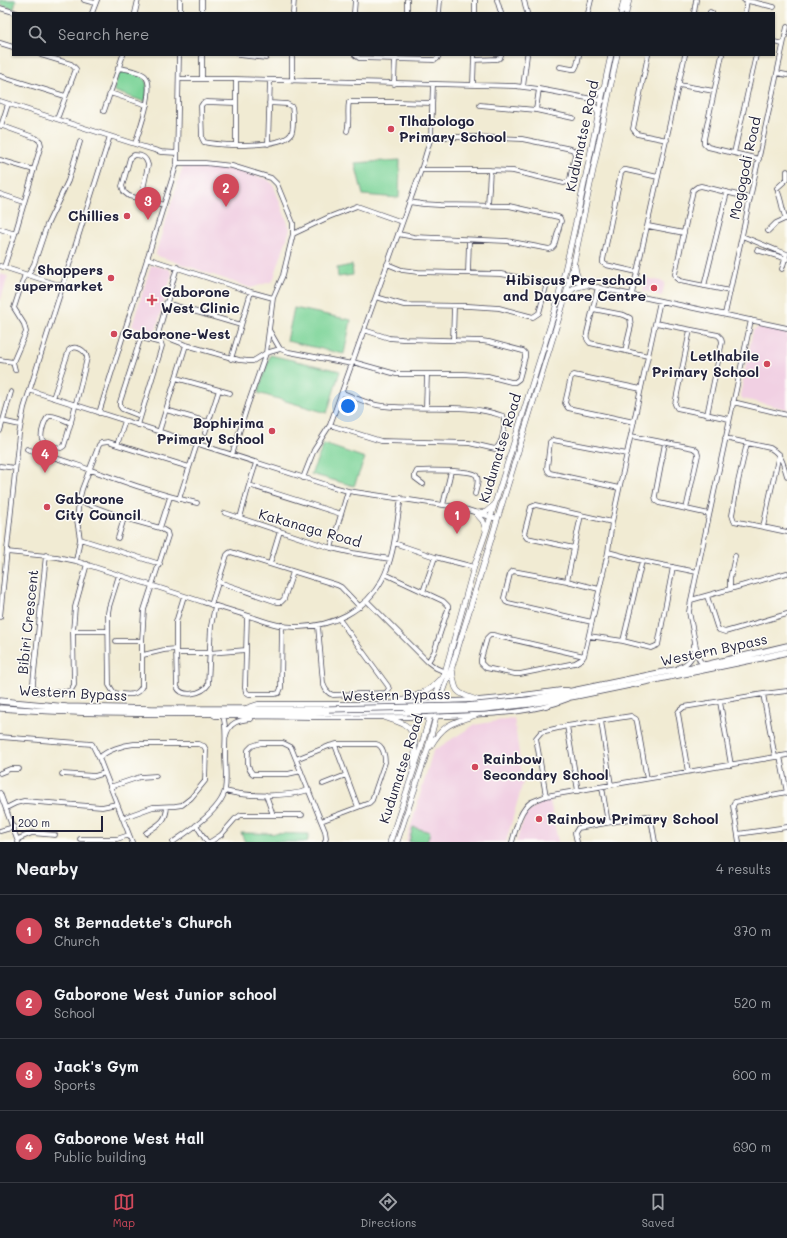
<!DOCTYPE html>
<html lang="en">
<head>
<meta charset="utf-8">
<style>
	:root { --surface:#171b24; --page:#242831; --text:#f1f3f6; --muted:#9ea1a6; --line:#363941; --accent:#d1495b }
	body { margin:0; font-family:Mali,sans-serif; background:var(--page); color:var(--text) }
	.scale { position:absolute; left:12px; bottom:10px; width:91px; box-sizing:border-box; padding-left:4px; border:2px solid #22223b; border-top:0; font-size:11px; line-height:14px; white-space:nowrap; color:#22223b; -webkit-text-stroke:3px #fdfcf7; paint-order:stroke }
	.you { position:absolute; left:348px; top:406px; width:14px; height:14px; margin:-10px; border:3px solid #fff; border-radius:50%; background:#1a73e8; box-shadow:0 0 0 6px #1a73e833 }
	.badge { display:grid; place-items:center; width:26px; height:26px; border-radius:50%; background:var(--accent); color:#fff; font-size:13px; font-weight:700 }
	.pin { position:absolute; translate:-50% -33px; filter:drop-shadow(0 1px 2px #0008) }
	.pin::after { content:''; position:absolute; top:21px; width:14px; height:12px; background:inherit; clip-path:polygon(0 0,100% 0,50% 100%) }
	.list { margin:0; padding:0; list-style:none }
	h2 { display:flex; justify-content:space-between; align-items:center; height:52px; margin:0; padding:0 16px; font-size:17px }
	h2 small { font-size:13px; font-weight:400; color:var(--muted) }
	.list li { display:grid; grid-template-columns:26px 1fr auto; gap:12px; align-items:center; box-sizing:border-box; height:72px; padding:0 16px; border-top:1px solid var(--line) }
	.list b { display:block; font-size:15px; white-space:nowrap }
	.list p { margin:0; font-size:13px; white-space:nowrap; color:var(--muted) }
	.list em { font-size:13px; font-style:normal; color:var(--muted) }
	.icon { flex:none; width:22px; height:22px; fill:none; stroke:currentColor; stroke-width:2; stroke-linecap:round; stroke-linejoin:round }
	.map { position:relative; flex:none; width:787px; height:842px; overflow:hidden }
	.search { position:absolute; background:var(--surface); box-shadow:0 1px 3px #0004; left:12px; right:12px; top:12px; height:44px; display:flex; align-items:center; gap:10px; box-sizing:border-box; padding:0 14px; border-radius:0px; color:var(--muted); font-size:15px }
	.sheet { height:340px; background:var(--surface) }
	nav { display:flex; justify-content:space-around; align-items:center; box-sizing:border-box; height:56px; border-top:1px solid var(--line); background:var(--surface); font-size:11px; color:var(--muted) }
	nav a { display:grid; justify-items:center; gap:2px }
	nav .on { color:var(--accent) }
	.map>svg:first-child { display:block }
	.built { fill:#f1d0e3 }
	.green { fill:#7dd499; stroke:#507b6a }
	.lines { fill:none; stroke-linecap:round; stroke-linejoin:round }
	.minor-casing { stroke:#414052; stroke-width:5.5 }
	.major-casing { stroke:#414052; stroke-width:6 }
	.highway-casing { stroke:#414052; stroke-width:7 }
	.minor { stroke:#fff; stroke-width:4 }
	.major { stroke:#fff; stroke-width:5 }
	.highway { stroke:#fff; stroke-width:5.5 }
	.highway-bridge-casing { stroke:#414052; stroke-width:7; stroke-linecap:butt }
	.highway-bridge { stroke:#fff; stroke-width:5.5 }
	.poi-dot { fill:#d1495b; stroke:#fdfcf7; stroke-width:1.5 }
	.labels { text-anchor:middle; stroke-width:3; stroke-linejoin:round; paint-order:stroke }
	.poi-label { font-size:14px; font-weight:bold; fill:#22223b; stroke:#fdfcf7; text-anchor:start }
	.street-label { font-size:14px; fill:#22223b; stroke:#fdfcf7 }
</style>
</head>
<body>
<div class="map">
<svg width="787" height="842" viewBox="0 0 787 842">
	<rect width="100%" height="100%" fill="#fdfcf7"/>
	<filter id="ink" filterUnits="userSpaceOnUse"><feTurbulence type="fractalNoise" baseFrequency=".025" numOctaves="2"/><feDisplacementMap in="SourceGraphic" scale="8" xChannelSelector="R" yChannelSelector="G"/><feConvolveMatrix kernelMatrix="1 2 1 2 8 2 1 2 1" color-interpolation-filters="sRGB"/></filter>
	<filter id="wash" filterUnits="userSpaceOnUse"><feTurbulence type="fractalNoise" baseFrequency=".012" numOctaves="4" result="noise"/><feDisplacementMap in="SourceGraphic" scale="16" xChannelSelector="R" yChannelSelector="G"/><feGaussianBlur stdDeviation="0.9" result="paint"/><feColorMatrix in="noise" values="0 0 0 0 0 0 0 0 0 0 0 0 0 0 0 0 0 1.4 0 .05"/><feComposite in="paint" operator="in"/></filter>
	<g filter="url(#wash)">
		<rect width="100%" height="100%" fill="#f1ebd3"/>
		<path class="built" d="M183,166L233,169L267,179L273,184L290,229L273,281L251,288L155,255Z
			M151,265L169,269L172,274L155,333L132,326Z
			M0,274L8,276L0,302Z
			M646,278L665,282L662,296L643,291Z
			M759,327L787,333V409L743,399L740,395L753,330Z
			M514,718L523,782L506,842H406L433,751L474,725Z
			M550,800L558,842H516L525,815L540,803Z"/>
		<path class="green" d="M0,0H16L14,9L0,5Z
			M120,69C124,71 138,73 141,75C150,81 147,95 145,102L114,91V88Z
			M400,160L399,198L363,195L355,163Z
			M352,265L353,275L338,277L337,268Z
			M294,308L351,320L344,354L287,341Z
			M270,355L340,371L327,413L258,393Z
			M324,444L365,458L354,486L311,474Z
			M413,827L430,832L427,842H409Z
			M241,833L309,834L307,842H245Z"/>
	</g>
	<g filter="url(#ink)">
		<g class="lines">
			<g class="minor-casing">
				<path id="minor" d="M84,0L95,3
					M497,0L501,13
					M524,0L527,13
					M744,0L774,7
					M0,8L17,13
					M710,12L712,13
					M92,13L97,0
					M135,13L138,0
					M180,13V0
					M202,13V0
					M293,13L294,0
					M354,13L355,0
					M407,13V0
					M439,13L440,0
					M475,13V0
					M588,13L591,0
					M694,13L696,0
					M745,13L747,0
					M774,42L783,44
					M0,43L13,47
					M41,55L71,64L76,69L57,119
					M202,55V79
					M239,55L266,58
					M355,55L359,58L434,60L437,59L439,55
					M648,55L633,129L637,134L667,140
					M722,55L704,139V143L708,147L759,159
					M474,60L497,59L500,58L501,55
					M560,67L572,69H575L577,65L579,55
					M118,68C125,69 141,72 145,76C156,87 139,131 135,144
					M777,73L787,75
					M0,76L65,96
					M179,79H236L515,86L539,89L603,101
					M292,81V55
					M394,84L395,59
					M473,85L474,55
					M679,85L714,91
					M523,87L527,55
					M110,93L147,105
					M0,101L141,146L161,152L177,153
					M236,103L206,102L203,103L201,106L202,138L204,142C219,146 282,148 291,134C294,129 293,112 292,107L287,104L269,103
					M480,105L536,110L573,118
					M536,110L539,89
					M104,111L123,55
					M0,125L36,138L40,141L41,145L15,234L4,267
					M1,126L8,104
					M347,131C350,122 347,111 349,102H397L432,103
					M236,144V79
					M268,144L270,81
					M734,153L756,55
					M0,160L34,170
					M421,170H490L513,171L564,183L569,181L570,179L575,154L573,150L571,149L522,139L477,137H431
					M777,188L787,179V171
					M778,192C782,202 782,210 786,219
					M0,194L24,202
					M141,199L148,165C146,157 142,155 134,155L130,158L123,183L122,186L124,192L129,196L164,205
					M488,206L490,170
					M648,226L684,233
					M0,229L15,234
					M768,231L776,223L787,218
					M293,234L329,217L357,206L402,222
					M398,234L414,237L507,241L549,249L552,248L554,246L561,221L560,218L558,217L509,206L440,205L423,204L409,202
					M742,236L776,250L787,254
					M757,250L787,259
					M147,258L251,292L273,298L283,275L293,234V223L277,184L271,178L232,166L205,163H177
					M0,266L62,286
					M782,269L786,256
					M637,272L606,265L603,263V260L621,173L624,170H626L658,177
					M468,273L469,240
					M28,275L34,264L47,225L68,181L80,142
					M563,278L586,285L787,328
					M704,286L727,192
					M598,287L587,333C586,338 587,340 590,343L648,356
					M730,291L680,281L676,278L675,274L693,190L697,187L701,186L750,198
					M632,294L685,55
					M376,297L404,305L468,306L499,308L533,317L539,313L546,287L544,284L542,282L501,274L418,272L402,270L387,264
					M166,303L241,325
					M593,309L624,315L630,318L631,326L625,351
					M725,314L787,27
					M656,323L718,335L721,338L722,342L707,415
					M269,330L280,349
					M690,330L675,404L677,408L729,419
					M158,334L186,345L239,360L249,361H253L266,353L280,349L289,352L352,364
					M453,340L454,306
					M156,341L177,267
					M231,359L251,292
					M0,360L13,362
					M353,362L396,374H464L488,376L511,382H515L519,379L525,357V353L523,351L489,342L482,341L402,339L389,338L364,330
					M15,370L13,362L26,332L24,324L14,308L25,274
					M176,378L230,393
					M29,390L330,486L348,491L443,505L458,507L497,519
					M53,398L69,350C75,344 86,350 87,358C80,388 73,417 64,446L61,448C55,447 44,445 42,439C40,434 45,417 50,416C56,415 65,421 71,423
					M733,402L787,415
					M426,407L427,374
					M166,410L208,422
					M99,413L177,163L179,55
					M2,421L20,425
					M634,422L568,408L565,403L571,377L574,375L641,389
					M138,425L162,346L161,343L142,338L140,340L120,402V406L122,409L140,416
					M330,425L381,441L469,443L495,449C503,444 506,424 503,416C464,402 423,411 383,406C369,405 355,397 342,393
					M0,431L11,392
					M159,432L186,345
					M205,433L219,390
					M631,436L693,448L697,451L698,455L686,509
					M725,438L770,448C782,455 783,463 787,476
					M665,443L655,496L656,501L659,503L709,514
					M747,443L738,482L732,515L734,521L787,532
					M117,445L125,421
					M27,449C43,454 60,459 77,465C116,479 156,494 197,503
					M232,455L248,404L266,353L273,298
					M0,466L15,468
					M303,478L314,450L330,425L421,170L431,137L433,84
					M423,484L415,478V475L417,471C425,470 472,470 476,475C480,480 476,489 475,494
					M249,485L341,514
					M619,488L550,473L548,471L547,468L550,442L553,440L627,454
					M179,499L197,444
					M79,501L124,518L160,528L167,532L168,536L144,610L142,641V686C137,698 125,694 114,693L109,685L108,613L109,607L119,575
					M443,505L451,471
					M225,513L331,548L353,553L390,559
					M240,518L249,485L256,463
					M763,527L779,454
					M160,528L170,497
					M118,538L124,518
					M80,539L160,564
					M394,543L435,557L474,567
					M331,548L348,491
					M574,548L527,538L524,534L531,507L536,505L612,522
					M7,552L57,557L76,561C118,575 161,588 203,602C219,607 236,612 252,617C267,622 283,628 299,627C333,626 365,611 382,580C395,556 396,525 401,498
					M608,552L642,561L697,572
					M46,555L33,683V687L37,692H65L71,690L74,685L73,631L75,607L87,564
					M76,561L80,539L77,520L79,501L82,489L99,445L101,443L108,442L189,467
					M270,564L280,531
					M385,574L443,601L448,606V609L434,652L428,662
					M567,581L581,515
					M219,582L277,602H281L284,599L293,572
					M730,589V579L735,556
					M423,592L435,557
					M184,596L176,622V649L177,687C182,698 202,694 208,685L211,626L215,606
					M707,596L717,627L719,630L725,632L787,614
					M691,600L787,573
					M367,601L428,662L436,668L445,672
					M211,605L227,555L229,553L231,552L337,585L341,587L360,607
					M247,616L245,688L246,692L249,694H275L279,693L281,688L282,625
					M0,617L19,434L24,408L110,136
					M592,622L508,603L506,602L504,598L510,574L513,571L567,581L599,589
					M318,626L323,683C325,689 327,693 333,695L386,693L389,689L388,686L339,619
					M73,631H108
					M589,636L623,641L651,648L658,645L673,567
					M116,641H142
					M623,641L642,561
					M176,653H209L246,650
					M143,655L164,650L176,649
					M584,656L493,635H490L487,638L481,659V663L486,668L515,674H520L575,663L582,659L584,656L608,552L612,522L660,301
					M705,665L700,661L698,657L689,612L691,600L751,320
					M679,667C689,664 694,656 694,645
					M763,694L775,757
					M720,702L731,765
					M246,708L258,704H372L477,700L500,698L561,690H568
					M212,714L215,716C293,716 371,719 449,716C489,714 531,714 568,699
					M601,721L611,785
					M567,726L578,791
					M226,736C229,722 239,720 251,719
					M0,737L92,744L99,758L132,842
					M335,745L358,807
					M780,756L787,793
					M99,758C107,750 123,745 134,744H198L204,746L206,750L205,781L191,798L182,805L175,806L153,807L122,818
					M296,759L329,746L337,744H376C383,745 385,756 385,762L372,800L369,803L321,821
					M301,771L288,774H253C246,768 248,758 248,750L252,746L261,743H283L291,747L325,831L326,838L325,842
					M688,772L678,713L679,711L684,707L763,694L787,691
					M0,773L10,769H19
					M62,774L95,776L105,773
					M323,784L346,775
					M110,787L140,777L156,776
					M602,787L608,823
					M225,791C247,797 287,797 309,790
					M0,793L18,842
					M266,795L273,815
					M546,796L536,738L541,732L567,726L631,716L636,719L637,722L647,779
					M6,808L16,803L24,801L102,807L117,804
					M196,825L207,842
					M0,831L14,827
					M146,833C158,824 166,823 167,807
					M738,834L787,827
					M18,839L32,833L55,835
					M80,839H117L129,835
					M173,842C189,831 221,810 225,790C227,778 225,765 225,753C225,742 227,727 223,716
					M210,842L221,835L235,819L241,815H302
					M512,842C516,829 519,811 531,802C536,800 541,798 546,796L787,755
					M577,842L575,833L578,828L646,816L650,817L651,819L655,842
					M739,842L733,806L735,802L787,792"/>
			</g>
			<g class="major-casing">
				<path id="major" d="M621,13L624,0
					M626,13L629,0
					M599,114L590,99L603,89
					M575,266C576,275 578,280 586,285
					M566,296L574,288L586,285
					M476,513L483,521L486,531
					M476,513L486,512L493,506
					M452,668C455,691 454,693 477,700
					M395,703C412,697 427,694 440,680
					M386,718C392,720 400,722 405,725C418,733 415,751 414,764
					M430,747C443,724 453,722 476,715
					M390,842L420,751L436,694L445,672L474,567L485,535L554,314C577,228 592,141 611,55
					M397,842L426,755L440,701L452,667L565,298L574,262L617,55"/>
			</g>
			<g class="highway-casing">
				<path id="highway" d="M529,700L669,671L705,665L787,646
					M0,701L67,707L153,709H329
					M530,704L576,696L761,658L787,652
					M0,708C135,718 271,711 407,712"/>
			</g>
			<use href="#minor" class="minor"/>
			<use href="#major" class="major"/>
			<use href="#highway" class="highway"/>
			<g class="highway-bridge-casing">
				<path id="highway-bridge" d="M329,709L467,706L529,700
					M407,712L484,709L529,704"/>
			</g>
			<use href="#highway-bridge" class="highway-bridge"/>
		</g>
	</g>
	<g class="poi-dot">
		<circle cx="391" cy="129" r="4"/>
		<circle cx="127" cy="216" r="4"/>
		<circle cx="111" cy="278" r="4"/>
		<circle cx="654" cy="288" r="4"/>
		<path d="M150 294h4v4h4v4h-4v4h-4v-4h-4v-4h4z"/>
		<circle cx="114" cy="334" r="4"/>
		<circle cx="767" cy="364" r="4"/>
		<circle cx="272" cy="431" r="4"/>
		<circle cx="47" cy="507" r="4"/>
		<circle cx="475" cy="767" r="4"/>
		<circle cx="539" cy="819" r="4"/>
	</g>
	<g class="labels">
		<g class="poi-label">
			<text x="399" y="126">Tlhabologo<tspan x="399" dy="16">Primary School</tspan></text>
			<text x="119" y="221" text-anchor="end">Chillies</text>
			<text x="103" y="275" text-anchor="end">Shoppers<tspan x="103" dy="16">supermarket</tspan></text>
			<text x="646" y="285" text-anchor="end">Hibiscus Pre-school<tspan x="646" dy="16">and Daycare Centre</tspan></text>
			<text x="161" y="297">Gaborone<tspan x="161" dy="16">West Clinic</tspan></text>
			<text x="122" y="339">Gaborone-West</text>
			<text x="759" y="361" text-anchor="end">Letlhabile<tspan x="759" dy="16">Primary School</tspan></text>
			<text x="264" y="428" text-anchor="end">Bophirima<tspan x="264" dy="16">Primary School</tspan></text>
			<text x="55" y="504">Gaborone<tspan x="55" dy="16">City Council</tspan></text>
			<text x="483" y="764">Rainbow<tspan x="483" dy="16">Secondary School</tspan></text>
			<text x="547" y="824">Rainbow Primary School</text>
		</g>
		<g class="street-label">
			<text transform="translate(582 136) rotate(-78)" y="5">Kudumatse Road</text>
			<text transform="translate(745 168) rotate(-78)" y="5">Mogogodi Road</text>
			<text transform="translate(500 448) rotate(-73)" y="5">Kudumatse Road</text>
			<text transform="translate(310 528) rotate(16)" y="5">Kakanaga Road</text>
			<text transform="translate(28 622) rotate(-84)" y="5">Bibiri Crescent</text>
			<text transform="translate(714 650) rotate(-12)" y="5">Western Bypass</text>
			<text transform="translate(73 693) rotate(3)" y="5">Western Bypass</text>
			<text transform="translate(396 695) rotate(-1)" y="5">Western Bypass</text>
			<text transform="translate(401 769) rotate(-72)" y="5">Kudumatse Road</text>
		</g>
	</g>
</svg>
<div class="scale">200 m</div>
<div class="you"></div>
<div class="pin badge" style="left:457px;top:534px">1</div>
<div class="pin badge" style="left:226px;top:207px">2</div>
<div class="pin badge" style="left:148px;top:220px">3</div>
<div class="pin badge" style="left:45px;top:473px">4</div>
<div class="search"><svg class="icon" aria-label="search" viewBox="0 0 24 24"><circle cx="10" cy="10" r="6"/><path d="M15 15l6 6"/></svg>Search here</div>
</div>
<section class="sheet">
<h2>Nearby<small>4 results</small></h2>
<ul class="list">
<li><span class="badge">1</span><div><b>St Bernadette's Church</b><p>Church</p></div><em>370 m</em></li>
<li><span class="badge">2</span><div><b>Gaborone West Junior school</b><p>School</p></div><em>520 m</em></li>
<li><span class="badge">3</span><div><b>Jack's Gym</b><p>Sports</p></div><em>600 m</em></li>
<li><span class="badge">4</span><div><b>Gaborone West Hall</b><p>Public building</p></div><em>690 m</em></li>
</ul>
</section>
<nav>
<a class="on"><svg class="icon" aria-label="map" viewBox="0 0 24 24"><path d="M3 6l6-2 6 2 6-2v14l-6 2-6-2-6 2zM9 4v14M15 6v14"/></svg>Map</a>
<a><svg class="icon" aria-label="directions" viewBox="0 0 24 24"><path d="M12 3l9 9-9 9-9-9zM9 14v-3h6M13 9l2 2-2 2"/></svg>Directions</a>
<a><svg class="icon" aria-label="saved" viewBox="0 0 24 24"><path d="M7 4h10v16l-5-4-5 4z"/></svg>Saved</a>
</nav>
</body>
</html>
